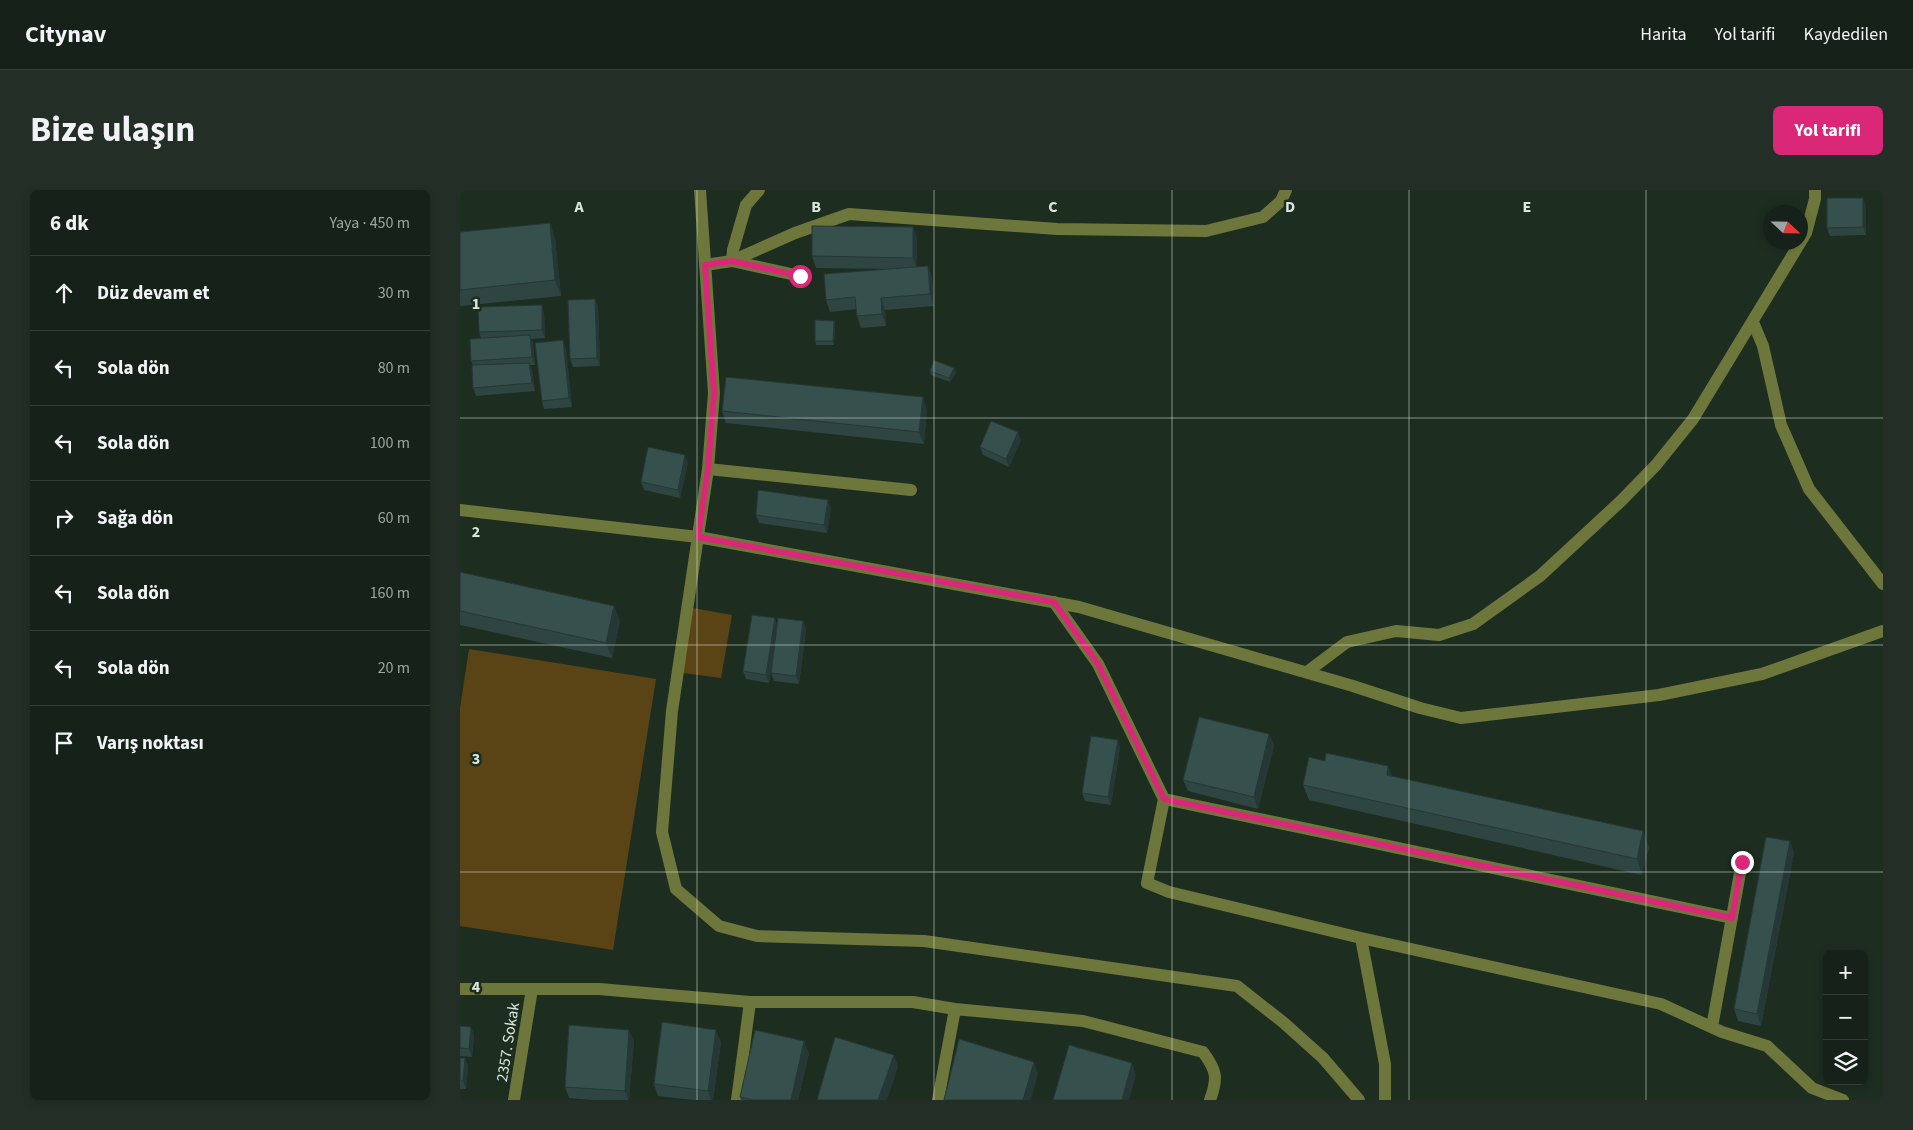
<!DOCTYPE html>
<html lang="tr">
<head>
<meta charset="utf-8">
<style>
	:root { --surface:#162219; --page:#232f26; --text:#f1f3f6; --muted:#9ea4a2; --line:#353f38; --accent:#db2777 }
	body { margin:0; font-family:"Source Sans 3",sans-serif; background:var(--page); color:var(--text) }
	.controls { position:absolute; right:15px; bottom:15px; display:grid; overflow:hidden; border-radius:8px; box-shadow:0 2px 8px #0003 }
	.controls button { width:45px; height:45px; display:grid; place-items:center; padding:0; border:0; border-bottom:1px solid var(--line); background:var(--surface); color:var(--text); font:25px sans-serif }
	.compass { position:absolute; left:1303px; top:15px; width:45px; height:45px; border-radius:50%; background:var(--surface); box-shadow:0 2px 8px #0003; rotate:112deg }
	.stop { position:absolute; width:15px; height:15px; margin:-11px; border:4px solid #db2777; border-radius:50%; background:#fff }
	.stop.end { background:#db2777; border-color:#fff; box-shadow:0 1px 5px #0008 }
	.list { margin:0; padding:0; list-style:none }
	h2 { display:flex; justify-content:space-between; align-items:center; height:65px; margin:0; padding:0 20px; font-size:21px }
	h2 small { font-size:16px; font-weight:400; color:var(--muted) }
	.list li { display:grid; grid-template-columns:32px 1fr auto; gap:15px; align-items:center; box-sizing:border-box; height:75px; padding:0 20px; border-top:1px solid var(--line) }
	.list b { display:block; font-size:19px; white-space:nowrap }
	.list em { font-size:16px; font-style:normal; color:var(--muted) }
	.icon { flex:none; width:28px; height:28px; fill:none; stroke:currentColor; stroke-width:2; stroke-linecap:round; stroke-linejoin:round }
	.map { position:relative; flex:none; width:1423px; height:910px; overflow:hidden; border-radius:8px }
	header { display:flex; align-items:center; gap:30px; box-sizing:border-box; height:70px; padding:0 25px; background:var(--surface); border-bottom:1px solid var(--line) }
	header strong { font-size:24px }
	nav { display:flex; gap:28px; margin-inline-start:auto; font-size:18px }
	.intro { display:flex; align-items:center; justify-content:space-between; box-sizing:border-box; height:120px; padding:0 30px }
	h1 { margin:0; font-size:35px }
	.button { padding:12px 22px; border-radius:8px; background:var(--accent); color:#fff; font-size:18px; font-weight:700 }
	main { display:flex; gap:30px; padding:0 30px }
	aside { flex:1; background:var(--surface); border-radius:8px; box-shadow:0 2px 8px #0003 }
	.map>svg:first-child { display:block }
	.green { fill:#5a4314 }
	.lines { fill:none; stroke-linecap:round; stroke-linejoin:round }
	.minor { stroke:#6d773b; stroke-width:12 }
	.wall { fill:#2e4542 }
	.shaded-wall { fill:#253836 }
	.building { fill:#35504d; stroke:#253836 }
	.route { stroke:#db2777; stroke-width:6 }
	.grid { fill:none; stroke:#dbe6dd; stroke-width:1; stroke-opacity:0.55 }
	.labels { text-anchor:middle; stroke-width:5; stroke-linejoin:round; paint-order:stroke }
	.street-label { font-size:16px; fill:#dbe6dd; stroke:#1d2e21 }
	.grid-label { font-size:16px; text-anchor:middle; font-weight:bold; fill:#dbe6dd; stroke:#1d2e21; stroke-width:5; stroke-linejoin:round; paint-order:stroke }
</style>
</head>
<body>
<header>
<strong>Citynav</strong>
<nav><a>Harita</a><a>Yol tarifi</a><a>Kaydedilen</a></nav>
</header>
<div class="intro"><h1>Bize ulaşın</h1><a class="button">Yol tarifi</a></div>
<main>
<aside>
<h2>6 dk<small>Yaya · 450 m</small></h2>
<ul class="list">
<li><svg class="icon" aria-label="ahead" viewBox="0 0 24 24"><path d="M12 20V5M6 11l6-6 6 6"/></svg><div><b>Düz devam et</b></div><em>30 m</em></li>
<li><svg class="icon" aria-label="left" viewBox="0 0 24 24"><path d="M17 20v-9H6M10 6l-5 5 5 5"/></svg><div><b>Sola dön</b></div><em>80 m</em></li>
<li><svg class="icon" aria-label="left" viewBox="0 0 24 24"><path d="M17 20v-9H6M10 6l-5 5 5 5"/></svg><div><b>Sola dön</b></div><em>100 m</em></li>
<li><svg class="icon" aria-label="right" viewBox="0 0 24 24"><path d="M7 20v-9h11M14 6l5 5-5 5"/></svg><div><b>Sağa dön</b></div><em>60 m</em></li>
<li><svg class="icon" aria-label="left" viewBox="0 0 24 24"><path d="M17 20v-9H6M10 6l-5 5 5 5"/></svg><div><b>Sola dön</b></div><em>160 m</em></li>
<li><svg class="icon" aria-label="left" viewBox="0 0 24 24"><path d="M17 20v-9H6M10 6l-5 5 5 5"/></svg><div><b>Sola dön</b></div><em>20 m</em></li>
<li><svg class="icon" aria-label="arrive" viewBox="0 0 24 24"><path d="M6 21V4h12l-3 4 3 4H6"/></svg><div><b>Varış noktası</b></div></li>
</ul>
</aside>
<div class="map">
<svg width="1423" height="910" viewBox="0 0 1423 910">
	<rect width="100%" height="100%" fill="#1d2e21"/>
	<path class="green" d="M233,418L272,425L261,488L223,483Z
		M9,459L196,489L153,760L0,736V518Z"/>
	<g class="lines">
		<path class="minor" d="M240,0L254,203L248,279L212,521L202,642L216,699L259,736L297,746L464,751L777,796L824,833L863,868L899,910
			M299,0L286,15L273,60L272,71L335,43L389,24L597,39L746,41L803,27L821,11L826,0
			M245,75L272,71L340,86
			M1293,132L1303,156L1321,235L1349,299L1423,394
			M248,279L451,300
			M0,320L238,347L619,417L893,496L960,518L1001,528L1199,505L1302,484L1423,441
			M594,412L638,474L704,609L1272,728
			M847,482L887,452L936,441L979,445L1013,434L1080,386L1161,311L1196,275L1233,229L1346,43L1355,9V0
			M704,609L687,693L709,702L901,748L1201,814L1262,842L1307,856L1352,898L1383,910
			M901,748L925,874V910
			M0,799H139L290,812H453L495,819L623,831L743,862C757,881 758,888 750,910
			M1252,837L1282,672
			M54,910L72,799
			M277,910L290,812
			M478,910L495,819"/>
	</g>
	<path class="wall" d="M1406,16V45L1370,46L1367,38Z
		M453,37L457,49V77L468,76L472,88L474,116L425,120L426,136L401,138L397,126L396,119L370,122L366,110L427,79L356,78L352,66Z
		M0,42L95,48L101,106L0,116Z
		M135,109L138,117L140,176L113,177L110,169Z
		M84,123L85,148L71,149L73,153L75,175H70L72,181L75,201L16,206L13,198V175L11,171L21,148L19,142Z
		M374,131L375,135L374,155H356L355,151Z
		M106,158L112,217L84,219L82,211Z
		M494,178L496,183L490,192L471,185L470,181Z
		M467,219L464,254L266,233L262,221Z
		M561,250L549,277L523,265L520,257Z
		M228,273L220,308L184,300L181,292Z
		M371,318L367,343L299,333L296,325Z
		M0,382L160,431L152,468L0,435Z
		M343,431L346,439L339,494L314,491L311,483L313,465L309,493L286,489L283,481L317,435Z
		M809,544L814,556L798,619L728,601L723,590Z
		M658,550L660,558L651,615L625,611L622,603Z
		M865,571L928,576L932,586L1189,657L1182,685L849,610L843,595Z
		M1330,651L1334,663L1301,836L1278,831L1274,819Z
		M0,836L11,837L14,845L12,867L0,866Z
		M174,851L169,910H133L109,908L105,897Z
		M261,852L253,910H232L198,906L194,894Z
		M349,863L338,910H281L280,907Z
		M0,868L8,876L6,899H0Z"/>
	<path class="shaded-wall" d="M1403,8L1406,16V45L1403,37Z
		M90,33L95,48L101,106L95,90Z
		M453,37L457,49V79L453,68Z
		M468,76L472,88L474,116L470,104Z
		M421,108L425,120L426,136L422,124Z
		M135,109L138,117L140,176L137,168Z
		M82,115L84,123L85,148L82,140Z
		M374,131L375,135L374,155L373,151Z
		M70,145L73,153L75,175L72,167Z
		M103,150L106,158L112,217L109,208Z
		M69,173L72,181L75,201L72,193Z
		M494,178L496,183L490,192L489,188Z
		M463,207L467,219L464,254L459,242Z
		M558,242L561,250L549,277L546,269Z
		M225,265L228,273L220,308L218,300Z
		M368,310L371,318L367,343L364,335Z
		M154,416L160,431L152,468L146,453Z
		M315,428L318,436L309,493L306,485Z
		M343,431L346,439L339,494L336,486Z
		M809,544L814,556L798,619L794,607Z
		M658,550L660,558L651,615L648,607Z
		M928,576L934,592L927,585Z
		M1183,641L1189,657L1182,685L1177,669Z
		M1330,651L1334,663L1301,836L1297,824Z
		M11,837L14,845L12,867L9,859Z
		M169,840L174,851L169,910H168L165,901Z
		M256,840L261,852L253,910H251L248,901Z
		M344,851L349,863L338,910H331Z
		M434,865L438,877L427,910H418Z
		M5,868L8,876L6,899L3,891Z
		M574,872L578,884L571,910H563Z
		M672,873L676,885L669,910H662Z"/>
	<path class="building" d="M1367,8H1403V37L1367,38Z
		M90,33L95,90L0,100V42Z
		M352,36L453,37V68L352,66Z
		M468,76L470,104L421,108L422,124L397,126L395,107L366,110L364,84Z
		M135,109L137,168L110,169L108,110Z
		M82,115V140L19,142L18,117Z
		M355,130L374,131L373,151H355Z
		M70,145L72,167L11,171L10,149Z
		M103,150L109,208L82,211L75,153Z
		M474,170L494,178L489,188L470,181Z
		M69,173L72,193L13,198L12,175Z
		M266,187L463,207L459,242L262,221Z
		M531,231L558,242L546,269L520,257Z
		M188,257L225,265L218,300L181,292Z
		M298,300L368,310L364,335L296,325Z
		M0,382L154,416L146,453L0,421Z
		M292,425L315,428L306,485L283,481Z
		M318,428L343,431L336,486L311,483Z
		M739,527L809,544L794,607L723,590Z
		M631,546L658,550L648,607L622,603Z
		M866,563L928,576L927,585L1183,641L1177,669L843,595L849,567L865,571Z
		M1306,647L1330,651L1297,824L1274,819Z
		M202,832L256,840L248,901L194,894Z
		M109,835L169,840L165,901L105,897Z
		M0,836L11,837L9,859L0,858Z
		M295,840L344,851L331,910H293L280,907Z
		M375,847L434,865L418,910H357Z
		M499,849L574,872L563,910H484Z
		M609,855L672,873L662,910H593Z
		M0,868H5L3,891H0Z"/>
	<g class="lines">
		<path class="route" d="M340,86L272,71L245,75L254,203L248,279L238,347L594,412L638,474L704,609L1272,728L1282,672"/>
	</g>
	<path class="grid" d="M237,0V910M474,0V910M712,0V910M949,0V910M1186,0V910M0,228H1423M0,455H1423M0,682H1423"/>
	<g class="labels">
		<g class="street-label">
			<text transform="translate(47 852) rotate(-81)" y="6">2357. Sokak</text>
		</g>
	</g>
	<g class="grid-label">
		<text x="119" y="22">A</text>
		<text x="356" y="22">B</text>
		<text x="593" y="22">C</text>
		<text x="830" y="22">D</text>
		<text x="1067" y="22">E</text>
		<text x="16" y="119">1</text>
		<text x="16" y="347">2</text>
		<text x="16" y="574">3</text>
		<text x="16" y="802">4</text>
	</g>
</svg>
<div class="controls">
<button>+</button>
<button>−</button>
<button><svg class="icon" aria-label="layers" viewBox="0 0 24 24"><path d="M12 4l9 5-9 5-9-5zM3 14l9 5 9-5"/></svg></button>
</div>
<svg class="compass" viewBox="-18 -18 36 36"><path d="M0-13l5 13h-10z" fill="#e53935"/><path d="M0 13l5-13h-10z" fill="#9ea4a2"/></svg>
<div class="stop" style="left:340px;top:86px"></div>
<div class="stop end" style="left:1282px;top:672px"></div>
</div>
</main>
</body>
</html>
